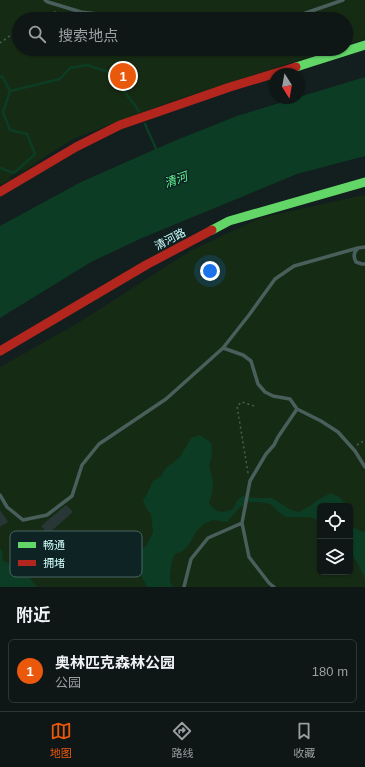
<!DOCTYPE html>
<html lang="zh">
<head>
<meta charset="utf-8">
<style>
	:root { --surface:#0e1616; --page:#171f1f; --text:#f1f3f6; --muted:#9b9fa1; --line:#2e3535; --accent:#ea580c }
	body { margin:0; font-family:Arial,"Noto Sans SC",sans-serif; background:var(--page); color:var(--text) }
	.controls { position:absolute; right:12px; bottom:12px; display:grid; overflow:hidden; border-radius:6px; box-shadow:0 1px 3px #0004 }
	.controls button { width:36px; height:36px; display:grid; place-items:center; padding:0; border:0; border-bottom:1px solid var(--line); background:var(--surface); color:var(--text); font:20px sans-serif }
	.compass { position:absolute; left:269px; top:68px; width:36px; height:36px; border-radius:50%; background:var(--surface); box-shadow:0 1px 3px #0004; rotate:169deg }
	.you { position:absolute; left:210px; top:271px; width:14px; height:14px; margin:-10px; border:3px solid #fff; border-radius:50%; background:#1a73e8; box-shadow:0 0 0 6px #1a73e833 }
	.badge { display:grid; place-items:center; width:26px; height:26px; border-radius:50%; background:var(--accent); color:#fff; font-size:13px; font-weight:700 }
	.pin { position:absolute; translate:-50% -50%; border:2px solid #fff; box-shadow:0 1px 4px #0006 }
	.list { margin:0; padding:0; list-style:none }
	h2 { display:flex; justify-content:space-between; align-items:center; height:52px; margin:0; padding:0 16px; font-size:17px }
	h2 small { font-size:13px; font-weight:400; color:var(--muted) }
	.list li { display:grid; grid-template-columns:26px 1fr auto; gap:12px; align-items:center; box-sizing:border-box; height:64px; margin:0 8px 8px; padding:0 8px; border:1px solid var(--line); border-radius:6px }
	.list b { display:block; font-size:15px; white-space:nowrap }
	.list p { margin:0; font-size:13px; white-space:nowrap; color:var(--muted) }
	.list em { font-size:13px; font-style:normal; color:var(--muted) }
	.icon { flex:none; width:22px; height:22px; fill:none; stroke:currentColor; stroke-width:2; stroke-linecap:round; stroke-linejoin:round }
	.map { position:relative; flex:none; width:365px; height:587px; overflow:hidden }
	.search { position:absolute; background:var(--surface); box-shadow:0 1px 3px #0004; left:12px; right:12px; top:12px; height:44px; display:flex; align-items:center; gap:10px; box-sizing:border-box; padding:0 14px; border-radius:22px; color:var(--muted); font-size:15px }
	.sheet { height:124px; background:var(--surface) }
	nav { display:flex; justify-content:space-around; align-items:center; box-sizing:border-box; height:56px; border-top:1px solid var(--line); background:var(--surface); font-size:11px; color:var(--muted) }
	nav a { display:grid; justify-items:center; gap:2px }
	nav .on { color:var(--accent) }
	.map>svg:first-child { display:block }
	.green { fill:#162b14; fill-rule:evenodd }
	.water { fill:#0c3d24 }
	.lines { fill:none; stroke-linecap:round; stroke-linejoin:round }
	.stream { stroke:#0c3d24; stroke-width:2.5 }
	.building { fill:#283636 }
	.path { stroke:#486052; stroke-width:1.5; stroke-dasharray:2 3; stroke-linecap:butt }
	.lane { stroke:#485f5c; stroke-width:3.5 }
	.fast { stroke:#63d668; stroke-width:9 }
	.jam { stroke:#b3261e; stroke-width:9 }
	.labels { text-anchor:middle; stroke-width:3; stroke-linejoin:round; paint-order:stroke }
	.street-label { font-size:11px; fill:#d2fefd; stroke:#0e2323 }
	.water-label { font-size:12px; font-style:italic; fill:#62fc92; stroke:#0e2323 }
	.key { fill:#0e2323; stroke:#496564; stroke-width:1 }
	.key-label { font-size:11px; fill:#d2fefd }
</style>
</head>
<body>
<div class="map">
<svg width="365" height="587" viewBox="0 0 365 587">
	<rect width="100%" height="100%" fill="#131e1e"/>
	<path class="green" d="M0,0H365V39L346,45V19H19V49H334L167,103L75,138L49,154L17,176L23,169L8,178L12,179L0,185Z
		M365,195V587H0V367L78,323L190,251L260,218L354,197ZM320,506H350V572H320Z"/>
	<path class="water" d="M365,77V156L297,174L142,238L91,262L0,318V226L81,182L174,141L237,116L296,98H299V97Z
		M200,435L211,443L212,455L209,466L213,481L212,494L209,503C217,514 221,513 233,509L237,501L242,496L255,498H272L291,510L299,512L311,505L321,498L331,493C338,496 343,498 345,506H320V523L316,519L309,517H286L280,513L270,504L259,502H247L239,508L227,522L213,520L204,524L196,532L190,543L183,551L175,554L172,561L170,574V581L173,587H147L132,557L140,552L147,544L153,532L151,514L146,508L143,500L147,494L153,481L161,476L166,468L180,457L191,438Z
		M350,523L354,528L363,532L365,531V579L358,564L350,551Z
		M0,549H1L3,554L2,560L24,571L37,587H0Z"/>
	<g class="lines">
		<path class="stream" d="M0,77L2,76L10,91L3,112L10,130L27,134L35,154L14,173L0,168
			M10,91L60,79L70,68L87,65L115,74L121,87L139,111
			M145,124L157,151"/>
	</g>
	<path class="building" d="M66,505L73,512L48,534L41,526Z
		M0,510L8,522L0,527Z"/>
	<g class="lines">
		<path class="path" d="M35,19L58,11
			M0,43L19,29
			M357,445L365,440
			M248,473L237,406L242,402L254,406"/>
		<path class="lane" d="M45,0L48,2L81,12L141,19
			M283,19L297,16L343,0
			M365,247L358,248C354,252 353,257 356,262L362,264H365
			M223,348L243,355L251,361L258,384L265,392L273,396L290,399L297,409L321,421L338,432L355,451L365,467
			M0,495L7,507L23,520L47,515L72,496L82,465L99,444L166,399L223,348L249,315L275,279L294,266L358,248
			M184,587L191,559L208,538L242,523
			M274,587L269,583L249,557L242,523L250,481L266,454L274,445L278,437L297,409"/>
		<path class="fast" d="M296,67L365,45
			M212,230L229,221L365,182"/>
		<path class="jam" d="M0,192L76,147L120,125L230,87L296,67
			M0,351L146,265L212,230"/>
	</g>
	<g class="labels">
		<g class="street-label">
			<text transform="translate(170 239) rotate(-28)" y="4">清河路</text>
		</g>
		<g class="water-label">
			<text transform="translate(176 180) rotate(-20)" y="4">清河</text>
		</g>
	</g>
	<rect x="10" y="531" width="132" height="46" rx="6" class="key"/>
	<rect x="18" y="542" width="18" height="6" fill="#63d668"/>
	<rect x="18" y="560" width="18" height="6" fill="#b3261e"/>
	<g class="key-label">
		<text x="43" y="549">畅通</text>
		<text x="43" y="567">拥堵</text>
	</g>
</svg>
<div class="controls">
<button><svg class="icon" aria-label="locate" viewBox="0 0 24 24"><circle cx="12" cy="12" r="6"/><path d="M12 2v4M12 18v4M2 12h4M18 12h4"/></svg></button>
<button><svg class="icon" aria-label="layers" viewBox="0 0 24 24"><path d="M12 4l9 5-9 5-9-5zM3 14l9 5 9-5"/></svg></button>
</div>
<svg class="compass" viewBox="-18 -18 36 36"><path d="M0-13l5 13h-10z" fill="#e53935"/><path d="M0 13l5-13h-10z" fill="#9b9fa1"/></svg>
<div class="you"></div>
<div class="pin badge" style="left:123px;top:76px">1</div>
<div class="search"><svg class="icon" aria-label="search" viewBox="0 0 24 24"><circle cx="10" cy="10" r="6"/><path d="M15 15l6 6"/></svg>搜索地点</div>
</div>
<section class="sheet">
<h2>附近<small></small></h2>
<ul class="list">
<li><span class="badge">1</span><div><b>奥林匹克森林公园</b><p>公园</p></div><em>180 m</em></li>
</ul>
</section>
<nav>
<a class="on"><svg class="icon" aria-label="map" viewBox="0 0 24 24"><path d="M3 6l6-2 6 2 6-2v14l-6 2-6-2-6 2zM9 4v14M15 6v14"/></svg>地图</a>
<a><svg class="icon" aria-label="directions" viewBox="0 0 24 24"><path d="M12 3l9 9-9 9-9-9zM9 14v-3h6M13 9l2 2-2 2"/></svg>路线</a>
<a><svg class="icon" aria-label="saved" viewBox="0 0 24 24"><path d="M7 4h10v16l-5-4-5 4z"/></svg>收藏</a>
</nav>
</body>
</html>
